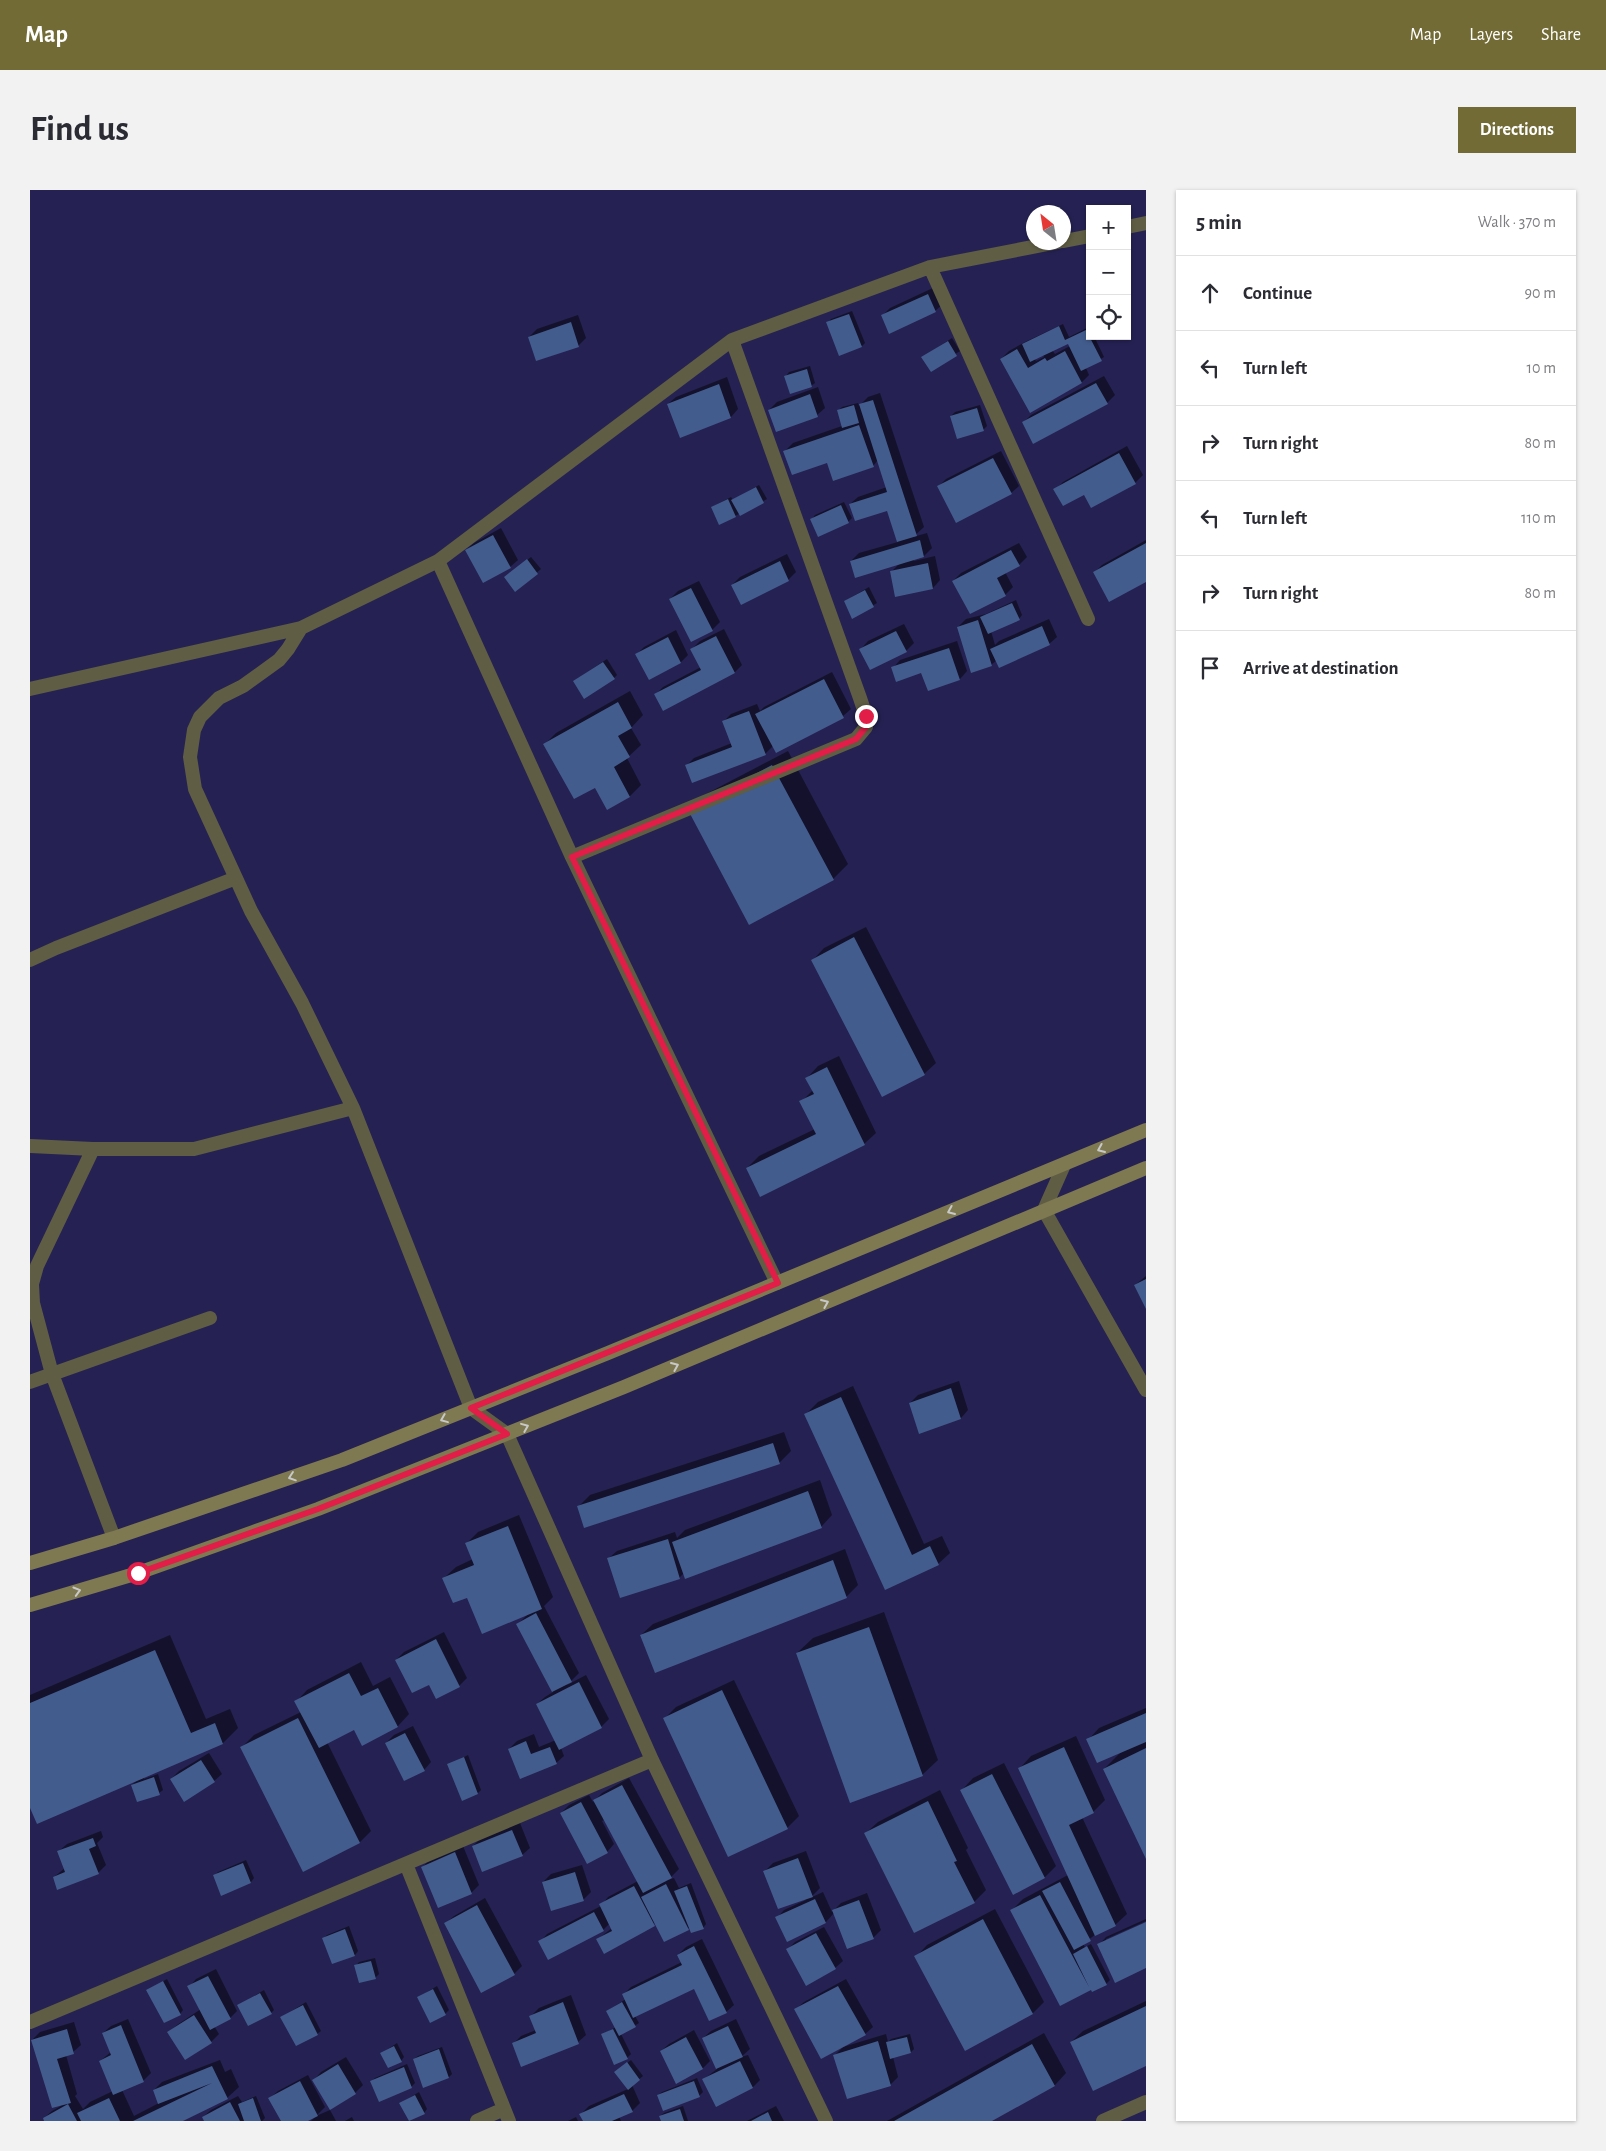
<!DOCTYPE html>
<html lang="en">
<head>
<meta charset="utf-8">
<style>
	:root { --surface:#fff; --page:#f2f2f3; --text:#2b2b33; --muted:#7c7c81; --line:#e1e1e2; --accent:#736b36 }
	body { margin:0; font-family:"Alegreya Sans",sans-serif; background:var(--page); color:var(--text) }
	.controls { position:absolute; right:15px; top:15px; display:grid; overflow:hidden; border-radius:0px; box-shadow:0 1px 4px #0004 }
	.controls button { width:45px; height:45px; display:grid; place-items:center; padding:0; border:0; border-bottom:1px solid var(--line); background:var(--surface); color:var(--text); font:25px sans-serif }
	.compass { position:absolute; left:996px; top:15px; width:45px; height:45px; border-radius:50%; background:var(--surface); box-shadow:0 1px 4px #0004; rotate:330deg }
	.stop { position:absolute; width:15px; height:15px; margin:-11px; border:4px solid #e11d48; border-radius:50%; background:#fff }
	.stop.end { background:#e11d48; border-color:#fff; box-shadow:0 1px 5px #0008 }
	.list { margin:0; padding:0; list-style:none }
	h2 { display:flex; justify-content:space-between; align-items:center; height:65px; margin:0; padding:0 20px; font-size:21px }
	h2 small { font-size:16px; font-weight:400; color:var(--muted) }
	.list li { display:grid; grid-template-columns:32px 1fr auto; gap:15px; align-items:center; box-sizing:border-box; height:75px; padding:0 20px; border-top:1px solid var(--line) }
	.list b { display:block; font-size:19px; white-space:nowrap }
	.list em { font-size:16px; font-style:normal; color:var(--muted) }
	.icon { flex:none; width:28px; height:28px; fill:none; stroke:currentColor; stroke-width:2; stroke-linecap:round; stroke-linejoin:round }
	.map { position:relative; flex:none; width:1116px; height:1931px; overflow:hidden; border-radius:0px }
	header { display:flex; align-items:center; gap:30px; box-sizing:border-box; height:70px; padding:0 25px; background:var(--accent); color:#fff }
	header strong { font-size:24px }
	nav { display:flex; gap:28px; margin-inline-start:auto; font-size:18px }
	.intro { display:flex; align-items:center; justify-content:space-between; box-sizing:border-box; height:120px; padding:0 30px }
	h1 { margin:0; font-size:35px }
	.button { padding:12px 22px; border-radius:0px; background:var(--accent); color:#fff; font-size:18px; font-weight:700 }
	main { display:flex; gap:30px; padding:0 30px }
	aside { flex:1; background:var(--surface); border-radius:0px; box-shadow:0 1px 4px #0004 }
	.map>svg:first-child { display:block }
	.shadow { fill:#0007; fill-rule:evenodd }
	.building { fill:#425c8d }
	.lines { fill:none; stroke-linecap:round; stroke-linejoin:round }
	.minor { stroke:#5f5d43; stroke-width:14 }
	.secondary { stroke:#7e7950; stroke-width:14 }
	.oneway { stroke:#c8c8c9 }
	.route { stroke:#e11d48; stroke-width:6 }
</style>
</head>
<body>
<header>
<strong>Map</strong>
<nav><a>Map</a><a>Layers</a><a>Share</a></nav>
</header>
<div class="intro"><h1>Find us</h1><a class="button">Directions</a></div>
<main>
<div class="map">
<svg width="1116" height="1931" viewBox="0 0 1116 1931">
	<rect width="100%" height="100%" fill="#252152"/>
	<path class="shadow" d="M905,97L913,114L905,121L852,126L860,118Z
		M822,121L835,153L832,156L798,133L801,129Z
		M548,125L556,148L548,156L499,147L507,139Z
		M1033,134L1039,147L1059,137L1060,146H1064L1074,167L1056,178L1059,185L1052,192L1000,221L971,169L979,161L997,151ZM1038,153L1040,156L1025,164L1022,160ZM1013,165L1014,167L1006,171L1005,169Z
		M922,148L930,161L901,180L893,167Z
		M780,176L785,193L781,196L756,186L759,182Z
		M1074,186L1085,205L1077,213L993,233L1001,225Z
		M697,187L708,219L701,227L650,246L638,214L646,207Z
		M788,197L795,218L787,225L739,220L747,212Z
		M850,203L894,337L883,347L897,343L902,358L894,366L883,369L884,371L905,366L910,390L903,398L861,382L870,373L821,371L829,363L868,352L857,319L820,314L828,307L857,297L848,270L843,276L798,272L755,261L763,253L812,236L808,221L812,217L828,213L829,216L838,207Z
		M950,215L957,236L953,240L921,226L925,222Z
		M1097,256L1113,285L1105,293L1054,303L1025,300L1033,292Z
		M971,261L989,296L981,303L908,297L916,289Z
		M729,295L737,309L705,326L682,317L701,307L703,310Z
		M814,312L822,328L818,332L782,329L785,325Z
		M471,338L488,370L480,377L436,360L444,353Z
		M1116,350V390L1064,383L1072,375Z
		M989,353L997,367L989,375L975,382L983,397L975,405L940,423L923,391L931,383Z
		M757,364L766,382L758,390L702,395L710,387Z
		M501,367L511,379L485,400L479,384Z
		M669,391L690,432L682,440L640,409L648,401Z
		M839,397L847,413L823,427L815,411Z
		M986,410L992,425L989,429L961,441L965,455L969,451L1019,429L1027,447L1019,454L967,470L961,475L928,437L936,429L956,424Z
		M874,434L884,453L876,461L831,459L838,451Z
		M694,439L712,475L705,482L633,519L626,504L633,497L671,477L662,459L670,451Z
		M646,440L658,465L651,472L607,464L614,457Z
		M927,451L937,481L930,489L898,499L892,481L863,478L870,470Z
		M577,469L587,485L584,488L544,491Z
		M802,482L821,519L813,526L746,562L743,556L735,564L657,575L664,568L702,553L694,531L701,524L727,514L730,521L734,517Z
		M600,501L613,525L601,538L611,555L597,568L611,595L600,606L578,618L566,596L515,554L526,543Z
		M758,561L818,674L803,689L674,605Z
		M836,737L906,873L894,884L783,770L794,758Z
		M809,866L846,943L834,954L717,978L729,966L785,939L771,912L783,900L777,888L788,876Z
		M1116,1086V1117L1105,1095Z
		M929,1191L938,1220L931,1228L880,1213L888,1205Z
		M823,1196L894,1354L912,1346L920,1363L908,1374L855,1399L776,1224L788,1212Z
		M754,1242L761,1261L749,1273L548,1317L560,1305Z
		M790,1290L802,1325L791,1337L654,1383L649,1388L579,1368L587,1361L645,1342L647,1348L655,1340Z
		M489,1325L523,1407L514,1416L549,1483L537,1495L556,1485L579,1529L571,1537L531,1558L534,1566L526,1573L479,1559L487,1551L504,1544L509,1557L526,1550L507,1514L515,1507L523,1502L488,1434L498,1424L438,1406L414,1388L426,1377L443,1369L436,1354L448,1342Z
		M815,1359L828,1395L816,1407L611,1445L623,1434Z
		M854,1422L908,1570L892,1585L767,1463L783,1448Z
		M414,1442L437,1488L429,1496L400,1493L366,1470L374,1462Z
		M140,1445L176,1529L200,1519L208,1538L193,1553L114,1587V1589L128,1584L133,1600L129,1603L102,1595L108,1589L0,1615V1505Z
		M331,1472L343,1496L360,1487L379,1524L368,1536L333,1554L325,1538L297,1552L341,1641L330,1652L212,1557L224,1545L271,1522L266,1512L277,1500Z
		M704,1490L769,1626L757,1638L634,1529L646,1517Z
		M1116,1518V1666L1074,1579L1092,1561L1058,1550L1069,1538Z
		M383,1536L401,1572L394,1580L356,1553L364,1545Z
		M1046,1546L1075,1610L1063,1622L1052,1627L1097,1724L1085,1735L1066,1744L1053,1754L1055,1757L1061,1754L1080,1790L1076,1794L1060,1799L982,1720L993,1709L1038,1685L990,1578L1001,1566Z
		M179,1563L192,1584L184,1591L141,1589L149,1581Z
		M438,1565L451,1600L448,1603L419,1575Z
		M974,1573L1026,1676L1015,1687L984,1703L932,1600L943,1588Z
		M599,1588L649,1679L638,1690L644,1688L649,1698L661,1693L676,1734L673,1738H658L626,1733L568,1749L582,1738L580,1733L573,1740L519,1768L510,1752L517,1744L571,1716L578,1707L608,1691L574,1630L572,1631L584,1654L577,1662L531,1623L539,1615L559,1605L563,1612L572,1603Z
		M910,1600L938,1658L936,1660L956,1700L944,1712L836,1643L848,1632Z
		M490,1633L500,1658L492,1665L443,1656L451,1648Z
		M71,1641L73,1647L67,1653L76,1675L68,1683L24,1687L35,1678L29,1661L37,1654Z
		M433,1656L449,1695L441,1703L393,1677L400,1669Z
		M776,1661L790,1698L780,1708L793,1702L802,1722L811,1713L837,1703L851,1740L843,1748L804,1723L796,1732L757,1750L747,1728L754,1720L776,1710L735,1681L743,1673Z
		M216,1670L224,1688L221,1692L184,1686L188,1682Z
		M552,1675L561,1702L553,1710L513,1692L521,1684Z
		M455,1708L492,1776L484,1784L416,1733L424,1726Z
		M965,1719L1014,1812L1003,1823L886,1767L897,1755Z
		M1116,1729V1731L1076,1749V1752L1116,1733V1777L1069,1755L1076,1747Z
		M319,1736L328,1761L325,1765L303,1773L294,1748L297,1745Z
		M794,1737L813,1771L805,1778L758,1759L765,1752Z
		M672,1749L704,1815L696,1822L665,1798L605,1826L609,1833L591,1844L601,1864L597,1868L572,1845L586,1837L577,1821L596,1809L593,1805L601,1797L652,1772L648,1765L656,1757Z
		M345,1768L349,1784L345,1788L326,1776L329,1772Z
		M186,1779L207,1821L200,1828L184,1836L189,1844L181,1852L156,1868L139,1842L147,1835L171,1819L159,1797L166,1789Z
		M137,1789L153,1820L150,1824L118,1800Z
		M816,1789L843,1837L835,1844L766,1819L774,1812Z
		M407,1796L419,1820L415,1824L389,1807Z
		M234,1800L244,1820L241,1823L209,1815Z
		M541,1805L556,1845L548,1852L492,1875L484,1853L491,1846L506,1840L501,1826L509,1818Z
		M1116,1811V1875L1041,1852L1053,1841Z
		M276,1812L291,1841L287,1844L252,1827Z
		M98,1829L121,1883L113,1891L92,1900L104,1926L129,1913L124,1900L132,1892L190,1870L195,1882L201,1879L209,1897L197,1908L150,1931H16L14,1928L22,1921L31,1916L2,1850L10,1842L44,1832L51,1855L43,1862L36,1865L47,1904L45,1906L53,1919L60,1912L83,1901L70,1871L81,1862L73,1843L81,1836Z
		M706,1829L720,1859L711,1867L718,1865L730,1890L723,1897L674,1889L687,1879L673,1848L681,1841Z
		M664,1840L680,1871L673,1878L631,1861L639,1854Z
		M1014,1843L1036,1883L1025,1895L959,1931H857Z
		M856,1844L858,1852L861,1849L880,1844L884,1859L881,1862L863,1867L868,1887L861,1894L817,1908L805,1865L813,1857Z
		M367,1853L374,1867L371,1871L352,1863Z
		M412,1857L422,1884L419,1887L384,1869L388,1866Z
		M316,1867L333,1895L325,1903L284,1890L291,1882Z
		M601,1870L613,1886L602,1895L610,1913L602,1921L589,1926L591,1931H554L551,1924L559,1916L598,1899L589,1879Z
		M377,1874L385,1893L382,1896L349,1910L342,1891L345,1888Z
		M278,1885L295,1917L286,1926L300,1920L306,1931H281L285,1927L276,1931H252L240,1908L248,1901Z
		M667,1888L673,1902L669,1906L628,1905L632,1902Z
		M389,1902L397,1919L394,1923L371,1913Z
		M208,1906L212,1912L226,1906L235,1928L232,1931H175L173,1927L181,1920Z
		M653,1916L658,1931H632L630,1926L634,1923Z
		M746,1916L754,1931H717Z
		M322,1927L324,1931H315Z
		M546,1927L548,1931H538Z"/>
	<path class="building" d="M898,104L906,122L859,144L851,125Z
		M819,124L832,157L809,166L796,132Z
		M541,132L549,157L506,171L498,147Z
		M1029,136L1035,150L1056,140L1072,171L1051,181L1038,154L1000,172L992,154Z
		M918,151L927,166L901,182L891,167Z
		M987,159L998,178L1015,168L1017,171L1035,161L1052,193L1000,223L970,169Z
		M777,179L782,197L760,204L754,186Z
		M1066,193L1078,214L1003,254L992,232Z
		M689,194L701,228L650,248L637,214Z
		M780,204L788,227L746,242L738,220Z
		M843,210L887,346L867,352L857,321L825,331L819,314L857,302L829,214Z
		M824,215L829,233L812,238L807,220Z
		M947,218L954,241L927,249L920,226Z
		M829,235L844,277L803,291L797,273L762,285L753,261Z
		M1089,263L1106,294L1061,318L1054,305L1033,316L1023,299Z
		M963,268L982,304L926,333L907,296Z
		M726,297L734,313L710,326L701,310Z
		M698,309L706,327L689,335L681,317Z
		M811,315L819,333L788,347L780,329Z
		M463,345L481,378L453,393L435,360Z
		M890,350L894,367L825,388L820,371Z
		M1116,353V392L1079,412L1063,382Z
		M981,360L990,376L967,388L976,406L940,424L922,391Z
		M497,369L508,384L485,402L474,387Z
		M750,371L759,391L711,415L701,395Z
		M898,373L903,399L865,407L860,381Z
		M661,398L683,441L661,452L639,409Z
		M835,400L844,417L822,429L814,411Z
		M982,413L990,430L958,444L950,427Z
		M948,430L962,476L941,483L927,437Z
		M1012,436L1020,455L969,478L960,459Z
		M866,441L877,462L840,480L829,459Z
		M686,446L705,483L633,521L624,504L671,480L660,459Z
		M638,447L651,473L619,490L605,464Z
		M919,458L930,490L898,501L891,483L866,492L861,477Z
		M573,472L585,489L554,509L543,491Z
		M794,489L814,528L746,563L725,524Z
		M588,512L602,538L588,546L600,567L584,577L600,607L577,620L565,598L544,609L513,554Z
		M719,521L736,565L662,593L655,575L702,557L692,531Z
		M742,575L804,690L719,735L658,620Z
		M824,747L895,885L852,907L781,770Z
		M797,877L835,955L730,1007L716,978L786,944L769,911L784,904L775,888Z
		M1116,1089V1119L1104,1095Z
		M921,1198L931,1229L889,1244L879,1213Z
		M811,1207L882,1365L900,1356L909,1375L855,1400L774,1224Z
		M743,1253L750,1274L554,1338L547,1316Z
		M778,1301L792,1338L655,1389L642,1352Z
		M478,1336L512,1419L452,1444L437,1408L423,1413L412,1388L444,1375L435,1353Z
		M638,1349L650,1389L590,1408L577,1368Z
		M803,1370L817,1408L625,1483L610,1445Z
		M506,1423L542,1492L522,1502L486,1434Z
		M839,1437L893,1586L820,1613L766,1463Z
		M406,1449L430,1497L406,1509L399,1495L382,1503L365,1470Z
		M125,1460L161,1543L185,1533L193,1554L7,1634L0,1618V1513Z
		M319,1483L331,1506L348,1498L368,1537L332,1556L324,1540L289,1558L264,1511Z
		M549,1492L572,1538L529,1560L506,1514Z
		M692,1500L758,1639L698,1667L633,1528Z
		M1116,1523V1552L1067,1573L1056,1549Z
		M268,1528L330,1653L273,1682L210,1557Z
		M375,1543L395,1581L374,1591L355,1553Z
		M496,1551L501,1564L520,1557L527,1574L490,1589L478,1559Z
		M1034,1557L1064,1623L1039,1635L1086,1736L1065,1746L988,1578Z
		M1116,1558V1669L1073,1579Z
		M434,1567L448,1604L432,1611L417,1574Z
		M171,1570L185,1592L154,1612L140,1589Z
		M962,1584L1015,1688L983,1705L930,1600Z
		M124,1587L130,1605L107,1612L101,1595Z
		M592,1595L642,1688L613,1703L563,1610Z
		M898,1611L927,1671L924,1672L945,1713L884,1743L834,1643Z
		M551,1612L578,1663L557,1674L530,1623Z
		M482,1640L493,1666L452,1682L442,1656Z
		M63,1648L66,1656L59,1659L69,1684L27,1700L23,1687L35,1682L27,1661Z
		M425,1662L442,1704L408,1718L391,1677Z
		M768,1668L783,1707L748,1719L733,1681Z
		M213,1673L221,1693L191,1706L183,1685Z
		M545,1682L554,1711L521,1721L512,1692Z
		M1030,1692L1061,1751L1044,1760L1012,1701Z
		M636,1694L659,1740L634,1752L611,1707Z
		M604,1696L625,1736L574,1764L566,1749L582,1741L569,1714Z
		M657,1696L674,1739L661,1743L644,1701Z
		M1010,1705L1059,1797L1043,1764L1057,1756L1077,1795L1062,1802L1061,1800L1030,1816L980,1720Z
		M785,1709L796,1733L757,1752L745,1727Z
		M829,1710L844,1749L817,1759L802,1720Z
		M447,1715L485,1785L451,1803L414,1733Z
		M564,1722L574,1741L518,1770L508,1751Z
		M953,1729L1003,1824L935,1861L884,1766Z
		M1116,1732V1778L1085,1793L1067,1754Z
		M315,1739L325,1766L302,1774L292,1748Z
		M786,1743L806,1779L776,1796L756,1759Z
		M664,1756L697,1823L679,1831L664,1799L603,1828L592,1804L652,1775L647,1765Z
		M341,1771L346,1789L329,1793L324,1775Z
		M178,1786L201,1829L180,1840L157,1796Z
		M133,1791L151,1825L134,1833L116,1800Z
		M808,1796L836,1845L791,1869L764,1819Z
		M403,1799L416,1825L400,1833L387,1807Z
		M230,1803L242,1824L218,1836L207,1815Z
		M533,1812L549,1854L491,1877L482,1853L506,1843L499,1826Z
		M592,1812L606,1837L589,1846L576,1821Z
		M273,1815L288,1845L266,1856L250,1827Z
		M1116,1816V1876L1063,1901L1040,1852Z
		M164,1825L182,1853L155,1870L137,1842Z
		M91,1835L114,1892L83,1905L69,1871L81,1865L72,1843Z
		M698,1836L713,1867L686,1879L672,1848Z
		M37,1839L44,1864L27,1869L41,1913L22,1918L1,1850Z
		M583,1839L598,1869L584,1875L571,1844Z
		M656,1847L673,1879L646,1894L630,1861Z
		M877,1847L881,1863L860,1869L856,1852Z
		M848,1851L861,1896L817,1909L803,1865Z
		M1002,1854L1025,1896L962,1931H864Z
		M364,1856L372,1872L358,1878L350,1863Z
		M409,1859L419,1888L393,1898L383,1869Z
		M710,1871L723,1898L686,1917L672,1889Z
		M597,1872L610,1890L598,1900L584,1882Z
		M308,1874L326,1904L300,1920L282,1890Z
		M182,1876L198,1909L153,1931H103L182,1893L128,1914L123,1900Z
		M374,1877L382,1898L349,1912L340,1891Z
		M270,1891L288,1926L278,1931H251L238,1908Z
		M664,1891L670,1907L633,1921L627,1905Z
		M594,1904L603,1922L582,1931H553L549,1924Z
		M385,1905L395,1924L379,1931L369,1913Z
		M79,1908L90,1931H51L47,1923Z
		M223,1908L231,1931H214L208,1914Z
		M200,1912L210,1931H174L172,1927Z
		M38,1914L47,1931H14L13,1928Z
		M650,1919L654,1931H631L629,1926Z
		M738,1922L742,1931H721Z"/>
	<g class="lines">
		<path class="minor" d="M1097,37L1116,33
			M1034,51L1060,46
			M900,77L1058,429
			M408,371L542,667L747,1093
			M271,438L258,459L249,470L213,496L189,508L170,527L164,540L160,567L165,599L221,721L272,813L323,918L441,1218L477,1244L622,1570L796,1931
			M0,499L271,438L408,371L702,150L900,77L1028,52
			M542,667L826,549L836,537V526L830,508L702,150
			M0,770L26,758L206,688
			M0,956L63,959H164L323,918
			M63,959L7,1076L2,1094L3,1113L22,1184L84,1348
			M1034,975L1014,1020L1116,1200
			M0,1192L180,1128
			M376,1674L479,1931
			M0,1832L622,1570
			M447,1931L474,1919
			M1073,1931L1116,1912"/>
		<path class="secondary" d="M0,1373L84,1348L312,1270L578,1163L1116,940
			M0,1415L108,1383L288,1319L594,1197L1116,978"/>
	</g>
	<defs><path id="oneway-chevron" d="M-2-3.5L2.5 0L-2 3.5" fill="none" stroke-width="1.6" stroke-linecap="round" stroke-linejoin="round" transform="scale(1.25)"/></defs>
	<g class="oneway">
		<use href="#oneway-chevron" transform="translate(1071 959) rotate(157)"/>
		<use href="#oneway-chevron" transform="translate(921 1021) rotate(157)"/>
		<use href="#oneway-chevron" transform="translate(795 1113) rotate(-23)"/>
		<use href="#oneway-chevron" transform="translate(645 1176) rotate(-23)"/>
		<use href="#oneway-chevron" transform="translate(414 1229) rotate(158)"/>
		<use href="#oneway-chevron" transform="translate(495 1237) rotate(-22)"/>
		<use href="#oneway-chevron" transform="translate(262 1287) rotate(161)"/>
		<use href="#oneway-chevron" transform="translate(47 1401) rotate(-16)"/>
	</g>
	<g class="lines">
		<path class="route" d="M108,1383L288,1319L477,1244L441,1218L748,1093L542,667L826,549L836,537V526"/>
	</g>
</svg>
<div class="controls">
<button>+</button>
<button>−</button>
<button><svg class="icon" aria-label="locate" viewBox="0 0 24 24"><circle cx="12" cy="12" r="6"/><path d="M12 2v4M12 18v4M2 12h4M18 12h4"/></svg></button>
</div>
<svg class="compass" viewBox="-18 -18 36 36"><path d="M0-13l5 13h-10z" fill="#e53935"/><path d="M0 13l5-13h-10z" fill="#7c7c81"/></svg>
<div class="stop" style="left:108px;top:1383px"></div>
<div class="stop end" style="left:836px;top:526px"></div>
</div>
<aside>
<h2>5 min<small>Walk · 370 m</small></h2>
<ul class="list">
<li><svg class="icon" aria-label="ahead" viewBox="0 0 24 24"><path d="M12 20V5M6 11l6-6 6 6"/></svg><div><b>Continue</b></div><em>90 m</em></li>
<li><svg class="icon" aria-label="left" viewBox="0 0 24 24"><path d="M17 20v-9H6M10 6l-5 5 5 5"/></svg><div><b>Turn left</b></div><em>10 m</em></li>
<li><svg class="icon" aria-label="right" viewBox="0 0 24 24"><path d="M7 20v-9h11M14 6l5 5-5 5"/></svg><div><b>Turn right</b></div><em>80 m</em></li>
<li><svg class="icon" aria-label="left" viewBox="0 0 24 24"><path d="M17 20v-9H6M10 6l-5 5 5 5"/></svg><div><b>Turn left</b></div><em>110 m</em></li>
<li><svg class="icon" aria-label="right" viewBox="0 0 24 24"><path d="M7 20v-9h11M14 6l5 5-5 5"/></svg><div><b>Turn right</b></div><em>80 m</em></li>
<li><svg class="icon" aria-label="arrive" viewBox="0 0 24 24"><path d="M6 21V4h12l-3 4 3 4H6"/></svg><div><b>Arrive at destination</b></div></li>
</ul>
</aside>
</main>
</body>
</html>
